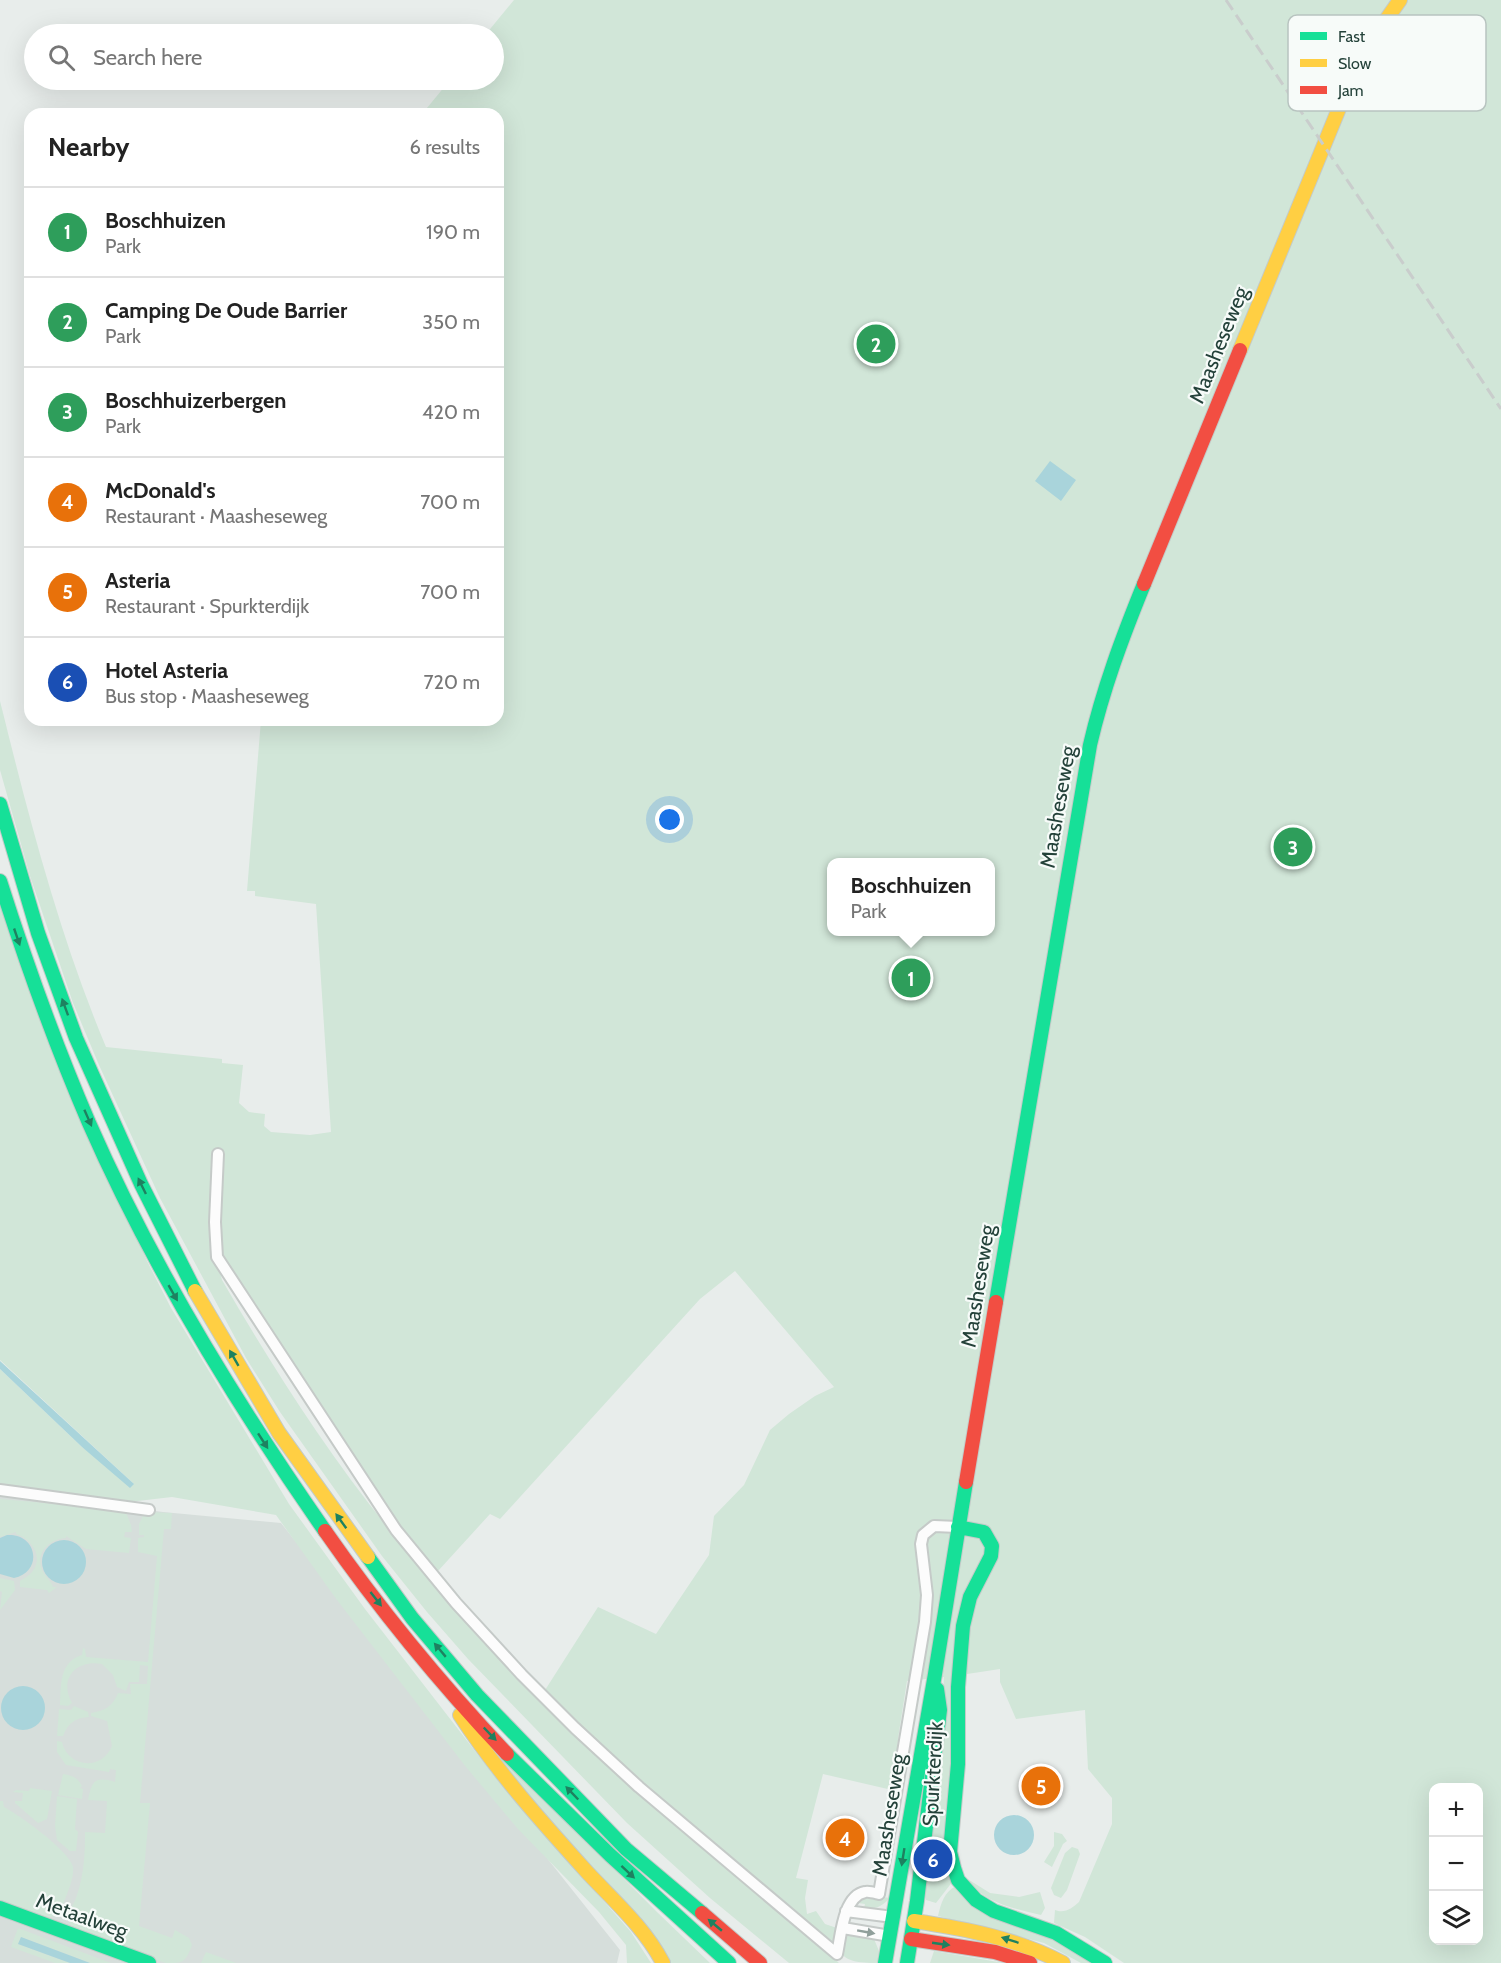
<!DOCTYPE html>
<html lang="en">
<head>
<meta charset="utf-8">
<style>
	:root { --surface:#fff; --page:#f2f2f2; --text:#222; --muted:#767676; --line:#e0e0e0; --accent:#1a73e8 }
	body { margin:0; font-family:Cabin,sans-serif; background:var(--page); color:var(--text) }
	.controls { position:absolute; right:18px; bottom:18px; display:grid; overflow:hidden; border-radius:12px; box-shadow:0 6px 24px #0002 }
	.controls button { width:54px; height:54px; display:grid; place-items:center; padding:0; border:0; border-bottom:2px solid var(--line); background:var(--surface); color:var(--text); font:30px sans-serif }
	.you { position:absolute; left:670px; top:820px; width:21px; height:21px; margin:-15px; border:4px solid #fff; border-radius:50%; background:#1a73e8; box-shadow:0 0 0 9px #1a73e833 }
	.badge { display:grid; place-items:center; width:39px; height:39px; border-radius:50%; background:var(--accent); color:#fff; font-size:20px; font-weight:700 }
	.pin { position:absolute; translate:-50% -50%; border:3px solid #fff; box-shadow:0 2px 6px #0006 }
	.popup { position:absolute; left:827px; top:858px; width:168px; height:78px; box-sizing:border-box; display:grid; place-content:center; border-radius:12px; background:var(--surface); filter:drop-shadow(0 2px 4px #0005); font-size:20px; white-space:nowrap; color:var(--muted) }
	.popup b { font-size:22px; color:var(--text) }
	.popup::after { content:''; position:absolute; left:50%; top:100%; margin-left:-12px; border:12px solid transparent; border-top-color:var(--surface) }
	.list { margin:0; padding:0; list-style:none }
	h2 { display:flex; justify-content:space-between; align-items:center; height:78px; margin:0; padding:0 24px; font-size:26px }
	h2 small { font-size:20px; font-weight:400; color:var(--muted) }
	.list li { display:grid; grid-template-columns:39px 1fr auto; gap:18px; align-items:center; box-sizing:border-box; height:90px; padding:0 24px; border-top:2px solid var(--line) }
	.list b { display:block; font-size:22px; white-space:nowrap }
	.list p { margin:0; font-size:20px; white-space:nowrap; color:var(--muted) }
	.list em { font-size:20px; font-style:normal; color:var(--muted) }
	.icon { flex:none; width:33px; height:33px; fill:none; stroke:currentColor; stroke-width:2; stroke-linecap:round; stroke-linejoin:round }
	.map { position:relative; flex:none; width:1501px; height:1963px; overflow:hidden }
	.search { position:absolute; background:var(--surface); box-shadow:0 6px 24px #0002; left:24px; top:24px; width:480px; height:66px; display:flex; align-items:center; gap:15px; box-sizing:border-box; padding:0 21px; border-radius:33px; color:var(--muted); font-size:22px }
	.panel { position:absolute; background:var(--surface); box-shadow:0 6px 24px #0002; left:24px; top:108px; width:480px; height:618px; border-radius:18px }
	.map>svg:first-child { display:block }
	.built { fill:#d6dedb }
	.green { fill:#d1e6d8; fill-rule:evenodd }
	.water { fill:#a9d4db }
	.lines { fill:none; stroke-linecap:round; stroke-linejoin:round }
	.street-casing { stroke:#c5cac8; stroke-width:14 }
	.fast-casing { stroke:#c3cbc8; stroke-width:16 }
	.slow-casing { stroke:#c3cbc8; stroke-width:16 }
	.jam-casing { stroke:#c3cbc8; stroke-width:16 }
	.street { stroke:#fcfcfc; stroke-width:10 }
	.fast { stroke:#16e098; stroke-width:14 }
	.slow { stroke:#ffcf43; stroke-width:14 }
	.jam { stroke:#f24e42; stroke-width:14 }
	.rail { stroke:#c9cdcc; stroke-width:3; stroke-dasharray:12 6; stroke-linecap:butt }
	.oneway { fill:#1e8160 }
	.oneway2 { fill:#909f9b }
	.labels { text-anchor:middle; stroke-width:4.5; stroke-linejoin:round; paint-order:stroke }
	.street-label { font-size:21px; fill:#24423a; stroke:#f7fbf9 }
	.key { fill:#f7fbf9; stroke:#b8c4c0; stroke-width:1.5 }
	.key-label { font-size:16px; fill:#24423a }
</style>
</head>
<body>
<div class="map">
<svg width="1501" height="1963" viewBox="0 0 1501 1963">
	<rect width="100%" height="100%" fill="#e8edeb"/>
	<path class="built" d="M0,1491L163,1512L281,1523L620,1950L617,1963H0Z"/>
	<path class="green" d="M514,0H1501V1963H1124L1085,1937L1054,1923L1055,1910C1065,1914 1072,1908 1079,1902L1112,1824V1798L1088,1769L1085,1710L1016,1719L1000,1682V1669L954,1676L953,1881L936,1903L926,1900C923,1881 936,1867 930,1849L940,1748L944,1677L907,1681L899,1732L892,1790L823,1774L796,1878L808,1880L805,1898L807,1914L816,1911L825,1924L840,1929L835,1943L818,1944L839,1963H789L710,1898L627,1823L468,1659L427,1612L382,1556L280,1412L246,1358L160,1198L99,1065L73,1003L30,876L0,770V701C29,818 59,935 106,1047L222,1059V1063L243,1065L239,1103L249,1112L265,1114L264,1126L271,1132L310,1135L331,1132L316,904L255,896V891H247L261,720H498V114H422L450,80H494V34H486ZM832,862H990V932H832ZM735,1271L834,1387L815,1396L789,1414L770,1430L744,1485L714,1516L709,1555L656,1634L598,1607L540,1698L477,1636L396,1538L405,1531L438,1571L490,1514L500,1519L700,1299ZM220,1272L234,1287L394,1535C329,1456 273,1368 222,1280ZM1434,1788H1478V1940H1434Z
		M0,905L147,1261L171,1308L289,1504L365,1609L499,1782L631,1932L651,1963H627L626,1945L599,1912L518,1829L466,1767L337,1600L276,1515L172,1497L129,1502L0,1486V1369L82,1447L134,1484L0,1360Z
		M0,1499L125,1510L131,1525L132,1532H125L124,1537L131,1538L129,1553L86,1549L66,1536V1538C51,1539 37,1550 41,1567C43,1575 51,1580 53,1587H57L49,1593L47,1590L20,1587V1581C24,1578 29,1576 32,1572C44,1557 32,1539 16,1534V1532L0,1537Z
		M145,1512L172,1513L171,1529H164L140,1803H150L139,1926L172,1938L175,1930L189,1938L192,1945C185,1963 184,1963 166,1963L73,1931C71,1927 69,1922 69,1917C69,1910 75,1902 77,1895C84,1874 85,1854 85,1832L105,1833L107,1801L88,1800C92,1781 94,1776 115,1782L116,1770L110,1769L109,1772L66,1765L57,1752V1741L62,1742C68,1768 102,1771 112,1746L107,1721L91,1716V1713C105,1711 113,1706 118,1693L131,1694L130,1684H147L148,1666L140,1665L139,1682H129L126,1691L117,1687L113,1675L102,1664C77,1659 58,1678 72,1703L68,1706L60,1705C61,1685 59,1662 82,1655L83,1648L85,1649L86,1657L148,1662L157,1556L138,1552V1538L144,1537V1535H139V1524Z
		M0,1578L14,1581L15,1590L0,1610L2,1592L0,1591Z
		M74,1706L88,1712L89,1717C75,1718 68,1723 63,1736H57L59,1709L71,1710Z
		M467,1721L657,1912L710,1963H667Z
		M63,1774C72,1775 78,1778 82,1786L80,1788L83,1789L82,1799L58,1795Z
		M30,1788L52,1791L47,1819L38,1823L15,1803V1801H22L23,1793L13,1792L16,1790L29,1791Z
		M57,1796L77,1799L75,1829L78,1832L76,1851H70L57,1840L55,1826Z
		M0,1801H3L4,1807C19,1815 69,1850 73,1867C74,1875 70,1887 67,1894C61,1910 60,1914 44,1920L0,1903Z
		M1054,1832L1062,1834L1067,1841L1063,1844L1052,1867L1044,1862L1054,1846Z
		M1072,1847L1078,1849L1080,1854L1067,1890L1061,1898L1054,1895L1051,1888L1065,1853Z
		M966,1878L990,1893L1019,1897L1040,1892L1045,1908L1041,1915C1012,1908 984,1903 966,1878Z
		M956,1886L1033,1929L1101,1963H1081L1044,1943L938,1916C941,1903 944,1892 956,1886Z
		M875,1896L890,1898C882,1906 876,1910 864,1908L865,1904L858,1903L856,1908L850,1906L861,1897Z
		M18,1928L111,1963H90L21,1937L18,1944L70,1963H55L11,1947Z
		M845,1931L874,1939L879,1951L878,1963C867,1963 842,1963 841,1950C841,1944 844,1936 845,1931Z
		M934,1951L1004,1963H930Z
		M206,1952L236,1963H201Z"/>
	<path class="water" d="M1050,461L1076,480L1061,501L1035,481Z
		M0,1361L134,1484L130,1488L82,1447L0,1369Z
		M7,1535C37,1533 44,1571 14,1578L0,1574V1538Z
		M42 1562a22 22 0 1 1 44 0a22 22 0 1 1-44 0Z
		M1 1708a22 22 0 1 1 44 0a22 22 0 1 1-44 0Z
		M994 1835a20 20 0 1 1 40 0a20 20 0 1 1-40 0Z
		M21,1937L90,1963H70L18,1944Z"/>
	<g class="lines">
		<g class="street-casing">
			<path id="street" d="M218,1154L215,1222L217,1257L396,1530L456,1603L522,1675L575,1728L639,1787L837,1954C841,1936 843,1896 865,1892C869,1891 875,1893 879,1894L925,1622L927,1595L921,1544L923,1535L934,1526L958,1527
				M0,1490L149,1510
				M846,1911L893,1917
				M843,1928L890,1936"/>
		</g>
		<g class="fast-casing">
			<path id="fast" d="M0,804L38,933L76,1038L141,1184L195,1291
				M0,881C26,963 55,1044 89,1123C152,1267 235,1402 325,1531
				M996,1302L1090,745C1103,689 1122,638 1144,584
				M958,1527L984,1532L992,1546L991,1556L970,1597L963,1626L958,1687V1764L950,1852L954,1868L958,1880L976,1900L994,1911L1056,1933L1105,1963
				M368,1557L412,1618L477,1695L626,1849L702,1913
				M507,1754L610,1855L729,1963
				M0,1908L149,1963
				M885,1963L935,1674L966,1482
				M907,1963L917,1901L940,1710L937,1689"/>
		</g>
		<g class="slow-casing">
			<path id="slow" d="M1240,350L1347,89L1374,37L1400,0
				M195,1291L279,1433L368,1557
				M460,1715C497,1772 542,1822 587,1872C614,1901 644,1927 663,1963
				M914,1921C966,1929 1016,1938 1063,1963"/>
		</g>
		<g class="jam-casing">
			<path id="jam" d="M1144,584L1240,350
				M966,1482L996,1302
				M325,1531C380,1610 441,1684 507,1754
				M702,1913L760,1963
				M911,1939L995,1952L1030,1963"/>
		</g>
		<use href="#street" class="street"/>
		<use href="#fast" class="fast"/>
		<use href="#slow" class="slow"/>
		<use href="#jam" class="jam"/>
		<path class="rail" d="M1226,0L1501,409"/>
	</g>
	<defs><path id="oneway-solid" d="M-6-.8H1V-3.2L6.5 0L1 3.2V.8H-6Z" transform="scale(1.5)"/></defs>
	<g class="oneway">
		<use href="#oneway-solid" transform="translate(17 937) rotate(71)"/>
		<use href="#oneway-solid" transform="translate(65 1007) rotate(-110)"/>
		<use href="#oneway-solid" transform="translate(88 1118) rotate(66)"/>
		<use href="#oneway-solid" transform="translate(142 1186) rotate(-116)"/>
		<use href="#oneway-solid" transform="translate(173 1293) rotate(60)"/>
		<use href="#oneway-solid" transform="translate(234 1358) rotate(-120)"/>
		<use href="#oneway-solid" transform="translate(263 1441) rotate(57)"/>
		<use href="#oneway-solid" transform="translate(341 1521) rotate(-126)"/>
		<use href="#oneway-solid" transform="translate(376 1599) rotate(52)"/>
		<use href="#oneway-solid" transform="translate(440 1650) rotate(-130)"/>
		<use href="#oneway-solid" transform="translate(490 1734) rotate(46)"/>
		<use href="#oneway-solid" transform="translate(572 1793) rotate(-134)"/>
		<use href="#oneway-solid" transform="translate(903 1857) rotate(99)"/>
		<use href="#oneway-solid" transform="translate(628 1872) rotate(43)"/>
		<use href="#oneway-solid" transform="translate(715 1925) rotate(-140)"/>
		<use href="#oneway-solid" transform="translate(1010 1940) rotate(-162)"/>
		<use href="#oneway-solid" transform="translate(941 1944) rotate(8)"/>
	</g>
	<use class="oneway2" href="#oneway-solid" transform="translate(866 1932) rotate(10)"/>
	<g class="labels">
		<g class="street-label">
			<text transform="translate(1219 345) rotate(-68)" y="7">Maasheseweg</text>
			<text transform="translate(1058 807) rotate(-80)" y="7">Maasheseweg</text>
			<text transform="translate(978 1286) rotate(-81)" y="7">Maasheseweg</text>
			<text transform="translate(933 1774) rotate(-87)" y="7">Spurkterdijk</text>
			<text transform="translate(889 1815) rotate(-81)" y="7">Maasheseweg</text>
			<text transform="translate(82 1916) rotate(20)" y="7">Metaalweg</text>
		</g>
	</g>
	<rect x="1288" y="15" width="198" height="96" rx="9" class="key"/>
	<rect x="1300" y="32" width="27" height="8" fill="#16e098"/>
	<rect x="1300" y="59" width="27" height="8" fill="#ffcf43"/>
	<rect x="1300" y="86" width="27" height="8" fill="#f24e42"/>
	<g class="key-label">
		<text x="1338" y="42">Fast</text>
		<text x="1338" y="69">Slow</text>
		<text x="1338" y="96">Jam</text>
	</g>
</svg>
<div class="controls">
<button>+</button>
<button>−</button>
<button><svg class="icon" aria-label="layers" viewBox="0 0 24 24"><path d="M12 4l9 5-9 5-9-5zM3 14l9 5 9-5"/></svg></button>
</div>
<div class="you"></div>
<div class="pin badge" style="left:911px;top:978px;background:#2e9e5b">1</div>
<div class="popup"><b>Boschhuizen</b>Park</div>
<div class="pin badge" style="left:876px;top:344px;background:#2e9e5b">2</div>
<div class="pin badge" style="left:1293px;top:847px;background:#2e9e5b">3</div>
<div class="pin badge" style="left:845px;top:1838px;background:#e8710a">4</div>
<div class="pin badge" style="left:1041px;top:1786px;background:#e8710a">5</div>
<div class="pin badge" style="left:933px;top:1859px;background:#1a4fb4">6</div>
<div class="search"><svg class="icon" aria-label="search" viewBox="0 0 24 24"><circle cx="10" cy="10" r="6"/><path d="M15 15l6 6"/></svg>Search here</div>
<section class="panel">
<h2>Nearby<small>6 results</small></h2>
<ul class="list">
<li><span class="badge" style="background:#2e9e5b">1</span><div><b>Boschhuizen</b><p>Park</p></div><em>190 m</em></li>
<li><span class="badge" style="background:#2e9e5b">2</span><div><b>Camping De Oude Barrier</b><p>Park</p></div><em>350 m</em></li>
<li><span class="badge" style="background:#2e9e5b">3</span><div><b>Boschhuizerbergen</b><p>Park</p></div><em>420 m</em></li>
<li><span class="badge" style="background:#e8710a">4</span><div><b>McDonald's</b><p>Restaurant · Maasheseweg</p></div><em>700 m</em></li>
<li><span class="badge" style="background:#e8710a">5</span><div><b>Asteria</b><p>Restaurant · Spurkterdijk</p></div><em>700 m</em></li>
<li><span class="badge" style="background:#1a4fb4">6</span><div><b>Hotel Asteria</b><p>Bus stop · Maasheseweg</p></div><em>720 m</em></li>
</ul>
</section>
</div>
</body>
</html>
